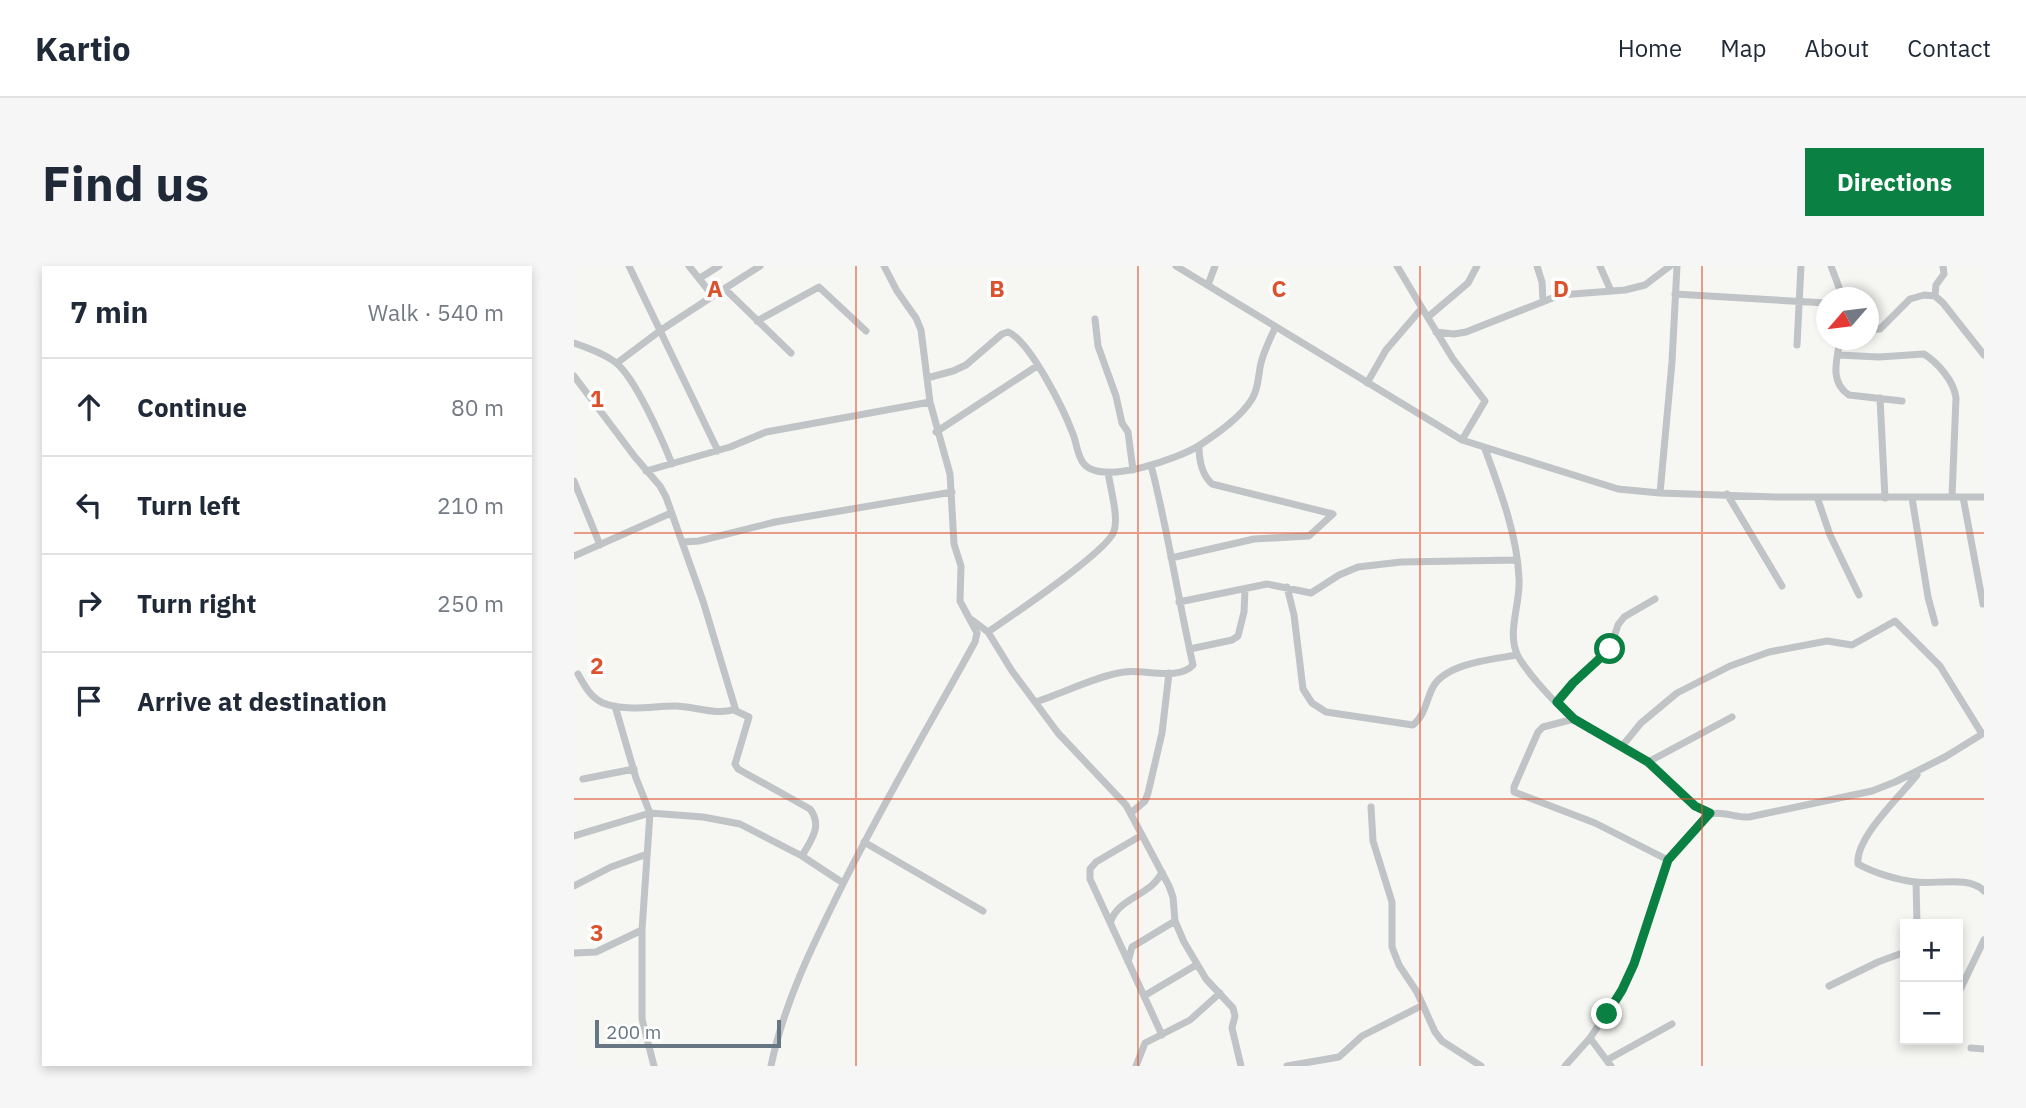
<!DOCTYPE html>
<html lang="en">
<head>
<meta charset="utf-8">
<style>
	:root { --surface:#fff; --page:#f6f6f7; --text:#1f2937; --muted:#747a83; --line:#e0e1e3; --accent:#0b8043 }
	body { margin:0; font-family:"IBM Plex Sans",sans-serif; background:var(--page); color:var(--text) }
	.controls { position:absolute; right:21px; bottom:21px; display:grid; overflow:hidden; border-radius:0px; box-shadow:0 4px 10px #0003 }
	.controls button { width:63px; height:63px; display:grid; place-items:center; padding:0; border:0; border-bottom:2px solid var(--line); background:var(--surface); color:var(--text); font:35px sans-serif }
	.compass { position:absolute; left:1242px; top:21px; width:63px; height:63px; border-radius:50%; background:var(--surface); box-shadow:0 4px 10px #0003; rotate:242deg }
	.scale { position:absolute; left:21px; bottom:18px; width:186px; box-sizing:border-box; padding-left:7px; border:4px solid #667783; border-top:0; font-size:19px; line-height:24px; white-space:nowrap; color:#667783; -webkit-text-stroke:5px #fff; paint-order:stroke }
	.stop { position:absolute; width:21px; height:21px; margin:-16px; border:5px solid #0b8043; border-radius:50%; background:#fff }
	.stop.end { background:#0b8043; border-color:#fff; box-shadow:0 2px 7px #0008 }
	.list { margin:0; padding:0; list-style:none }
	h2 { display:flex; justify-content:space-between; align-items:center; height:91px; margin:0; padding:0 28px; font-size:30px }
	h2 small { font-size:23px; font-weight:400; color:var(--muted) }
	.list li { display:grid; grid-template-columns:46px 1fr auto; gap:21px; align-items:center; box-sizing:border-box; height:98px; padding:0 28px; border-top:2px solid var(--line) }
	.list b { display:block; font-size:26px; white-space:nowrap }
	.list em { font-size:23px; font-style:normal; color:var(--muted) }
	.icon { flex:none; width:38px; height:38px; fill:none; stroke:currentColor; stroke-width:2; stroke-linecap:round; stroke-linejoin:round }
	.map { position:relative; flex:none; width:1410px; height:800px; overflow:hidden; border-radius:0px }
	header { display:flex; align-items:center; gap:42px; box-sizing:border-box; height:98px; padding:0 35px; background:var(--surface); border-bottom:2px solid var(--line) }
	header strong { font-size:33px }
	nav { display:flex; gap:38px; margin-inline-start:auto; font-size:24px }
	.intro { display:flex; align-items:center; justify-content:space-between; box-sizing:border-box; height:168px; padding:0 42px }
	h1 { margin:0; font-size:49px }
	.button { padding:18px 32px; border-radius:0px; background:var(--accent); color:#fff; font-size:24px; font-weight:700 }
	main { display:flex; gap:42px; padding:0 42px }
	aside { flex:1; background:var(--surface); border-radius:0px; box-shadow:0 4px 10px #0003 }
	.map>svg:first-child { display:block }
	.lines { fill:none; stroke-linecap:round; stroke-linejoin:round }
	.minor { stroke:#c0c4c7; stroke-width:7 }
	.route { stroke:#0b8043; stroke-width:9 }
	.grid { fill:none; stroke:#dc522d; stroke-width:2; stroke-opacity:0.55 }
	.grid-label { font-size:23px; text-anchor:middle; font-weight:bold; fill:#dc522d; stroke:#fff; stroke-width:7; stroke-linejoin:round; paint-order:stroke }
</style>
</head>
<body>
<header>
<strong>Kartio</strong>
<nav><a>Home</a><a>Map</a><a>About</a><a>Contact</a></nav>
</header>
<div class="intro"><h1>Find us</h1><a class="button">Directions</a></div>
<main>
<aside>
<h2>7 min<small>Walk · 540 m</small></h2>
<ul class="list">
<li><svg class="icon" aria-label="ahead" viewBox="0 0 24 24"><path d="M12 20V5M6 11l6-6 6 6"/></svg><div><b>Continue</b></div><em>80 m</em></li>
<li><svg class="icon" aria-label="left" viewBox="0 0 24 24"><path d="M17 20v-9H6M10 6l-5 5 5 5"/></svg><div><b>Turn left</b></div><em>210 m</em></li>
<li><svg class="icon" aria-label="right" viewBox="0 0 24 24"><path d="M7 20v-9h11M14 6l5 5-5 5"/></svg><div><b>Turn right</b></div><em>250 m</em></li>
<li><svg class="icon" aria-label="arrive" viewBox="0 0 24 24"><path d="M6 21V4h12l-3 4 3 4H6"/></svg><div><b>Arrive at destination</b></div></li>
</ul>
</aside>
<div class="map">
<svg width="1410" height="800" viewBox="0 0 1410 800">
	<rect width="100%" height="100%" fill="#f6f6f3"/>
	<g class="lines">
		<path class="minor" d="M55,0L144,185
			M115,0L139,30L186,0
			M602,0L888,174L1044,223L1086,227L1202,231H1410
			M963,0L968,16L969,35
			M1026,0L1037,25
			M1257,0L1269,32
			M126,12L145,0
			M634,19L641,0
			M151,23L217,87
			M1101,28L1252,37
			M1361,30L1362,19L1370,8L1369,0
			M848,42L879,93L911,135L888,174
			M854,51L894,17L903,0
			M521,53L524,80L542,130L548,157L554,166L559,204
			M183,55L245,21L292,65
			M1294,64L1306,63L1336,33L1350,29L1361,30L1369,37L1410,89
			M862,66L880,68L892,66L986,29L1051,24L1071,19L1096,0
			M1266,74C1263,93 1255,116 1275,129L1328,135
			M0,77C14,82 29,87 41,96C61,111 88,173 98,198
			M1223,79L1227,0
			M1264,89L1305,91L1350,88C1364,97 1380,115 1382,132L1378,231
			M43,97L87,64L139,30
			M0,110L61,191L86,220L92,231L129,335L162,445L175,451L161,498L164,503L236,543C249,560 237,574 228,590
			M353,112L379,105L392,99L428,68L434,66C456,75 490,144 499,168C503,178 503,190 510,198C529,220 606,192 626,179C644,167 667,151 678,133C685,122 684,109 687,97C690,85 696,73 701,62
			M793,117L812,84L848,42L823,0
			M1306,132L1311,232
			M362,166L463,100
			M911,183C926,224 943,268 945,312C947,337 932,367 944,390C953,407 986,443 1001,454C1023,469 1048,480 1071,494C1095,509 1108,538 1136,547
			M72,205L156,181L192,166L356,136
			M0,215L26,279
			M1086,227L1098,96L1103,0
			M1153,228L1208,320
			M1243,231L1256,269L1285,329
			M1389,231L1409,338
			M1338,232L1354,331L1361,357
			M109,276L125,275L201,256L378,226
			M0,290L97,247
			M597,292L680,273L735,270L759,248L638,218C627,208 625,194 625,180
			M713,321L720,349L729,423L738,437L752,446L839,459C851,450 852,434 859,421C872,397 920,393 943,389
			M605,336L693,318L737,327L765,309L784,301L827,296L943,294
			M398,354L414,366L438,405L484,467L552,539L595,620L599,631L601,655L610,676L632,713L659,742L661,750L658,762L667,800
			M414,366C436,351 535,284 540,265C545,251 536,221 534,206
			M616,383L658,374L664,370L670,346L671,323
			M4,408C11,420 16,431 29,437C51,446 78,440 101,440C120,440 143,450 161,443
			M461,436C487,428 525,409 550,406C570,403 605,415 619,399C604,332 594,265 577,199
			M983,436L999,417L1036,383L1044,359L1050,351L1081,333
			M41,440L62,512L76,547L68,664V753L80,800
			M1000,453L969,461L964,466L940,521V526L1021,557L1094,594
			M1049,479L1067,457L1103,427L1156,400L1195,386L1253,375L1278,379L1321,355L1366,400L1408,468
			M1074,496L1158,451
			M1343,509C1327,529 1281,572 1284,598C1300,607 1324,614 1341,616C1362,619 1395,609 1410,625
			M9,513L60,503
			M797,541L799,575L818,636V681L825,699L843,726L861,766L868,775L907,800
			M557,547L571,535L574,527L588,467L595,407
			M568,569L522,596L516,603V613L588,769
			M0,570L76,547L129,551L166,558L228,590L269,617
			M290,576L409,645
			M1342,616L1343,658
			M0,620L37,601L73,588
			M537,655C544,632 578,629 588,606
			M0,687L22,686L68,664
			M554,696L558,681L601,655
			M1255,720L1304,696L1331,686
			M1386,724L1410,674
			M570,730L622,699
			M1016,772L1037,800
			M1397,782L1410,783
			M1033,794L1098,758
			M197,800C210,736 241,674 270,616C311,534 357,456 401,376L403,367L386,335L387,300L380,278L376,208L356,136L347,64L342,52L323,25L310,0
			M562,800L571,777L616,754L646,727
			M713,800L765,791L788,770L849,739
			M991,800L1016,772L1048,725L1060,698L1094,594L1131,551C1143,542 1160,552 1175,551L1298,525L1321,516L1371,491L1410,467"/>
	</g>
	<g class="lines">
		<path class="route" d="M1033,748L1048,724L1060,698L1094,594L1136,547L1121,540L1074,496L1000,453L983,436L999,417L1036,383"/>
	</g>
	<path class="grid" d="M282,0V800M564,0V800M846,0V800M1128,0V800M0,267H1410M0,533H1410"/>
	<g class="grid-label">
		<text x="141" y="31">A</text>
		<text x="423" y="31">B</text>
		<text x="705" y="31">C</text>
		<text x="987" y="31">D</text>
		<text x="23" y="141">1</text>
		<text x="23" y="408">2</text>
		<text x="23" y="675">3</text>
	</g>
</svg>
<div class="controls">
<button>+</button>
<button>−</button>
</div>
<svg class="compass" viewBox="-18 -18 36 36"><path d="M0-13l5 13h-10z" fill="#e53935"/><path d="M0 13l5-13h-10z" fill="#747a83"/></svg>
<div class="scale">200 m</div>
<div class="stop" style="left:1036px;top:383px"></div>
<div class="stop end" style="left:1033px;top:748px"></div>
</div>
</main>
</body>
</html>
